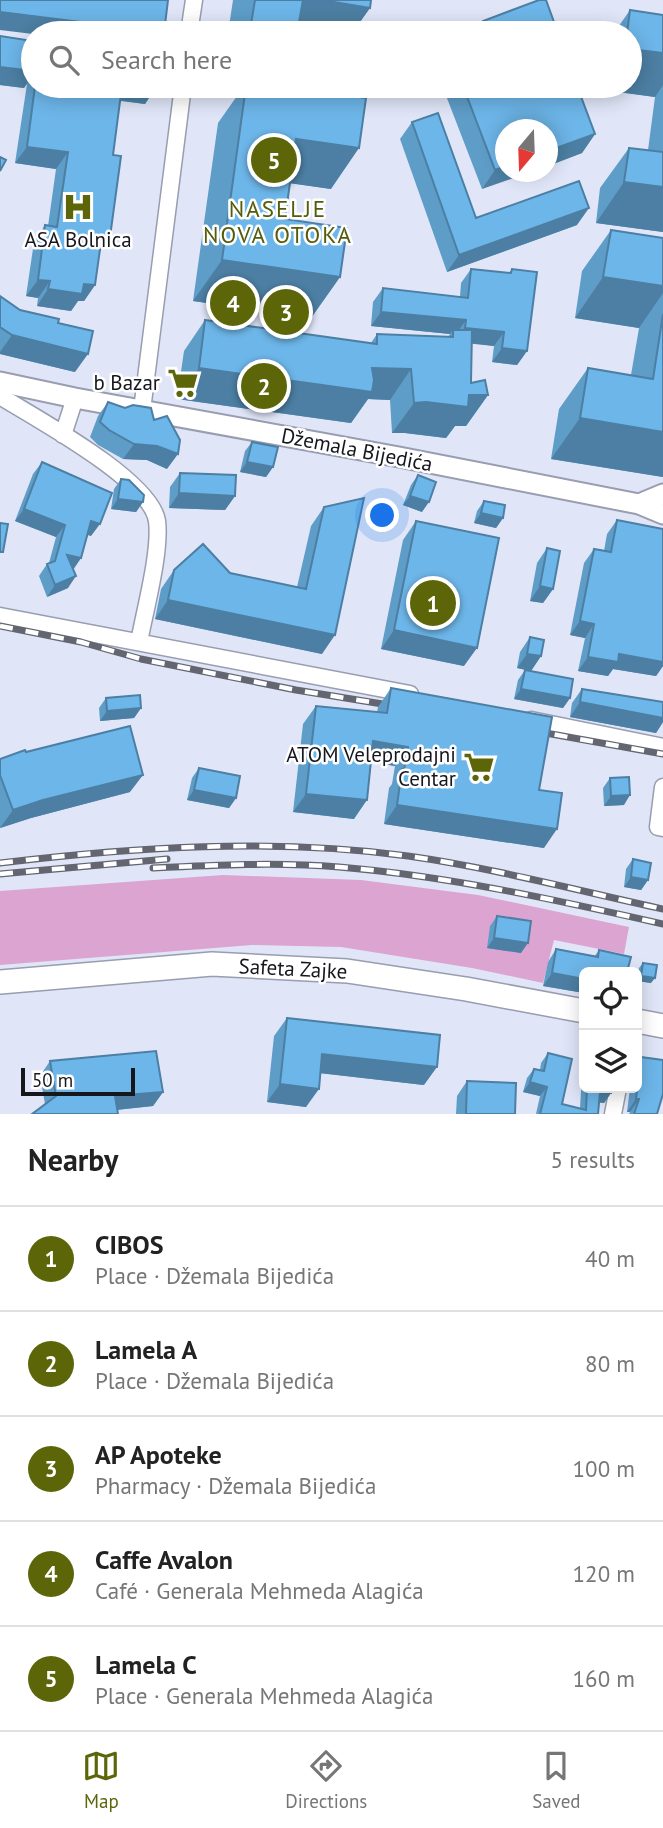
<!DOCTYPE html>
<html lang="en">
<head>
<meta charset="utf-8">
<style>
	:root { --surface:#fff; --page:#f6f6f6; --text:#222; --muted:#767676; --line:#e0e0e0; --accent:#5c6609 }
	body { margin:0; font-family:"PT Sans",sans-serif; background:var(--page); color:var(--text) }
	.controls { position:absolute; right:21px; bottom:21px; display:grid; overflow:hidden; border-radius:10px; box-shadow:0 4px 18px #0003 }
	.controls button { width:63px; height:63px; display:grid; place-items:center; padding:0; border:0; border-bottom:2px solid var(--line); background:var(--surface); color:var(--text); font:35px sans-serif }
	.compass { position:absolute; left:495px; top:119px; width:63px; height:63px; border-radius:50%; background:var(--surface); box-shadow:0 4px 18px #0003; rotate:199deg }
	.scale { position:absolute; left:21px; bottom:18px; width:114px; box-sizing:border-box; padding-left:7px; border:4px solid #15171d; border-top:0; font-size:19px; line-height:24px; white-space:nowrap; color:#15171d; -webkit-text-stroke:5px #fff; paint-order:stroke }
	.you { position:absolute; left:383px; top:516px; width:24px; height:24px; margin:-18px; border:5px solid #fff; border-radius:50%; background:#1a73e8; box-shadow:0 0 0 10px #1a73e833 }
	.badge { display:grid; place-items:center; width:46px; height:46px; border-radius:50%; background:var(--accent); color:#fff; font-size:23px; font-weight:700 }
	.pin { position:absolute; translate:-50% -50%; border:4px solid #fff; box-shadow:0 2px 7px #0006 }
	.list { margin:0; padding:0; list-style:none }
	h2 { display:flex; justify-content:space-between; align-items:center; height:91px; margin:0; padding:0 28px; font-size:30px }
	h2 small { font-size:23px; font-weight:400; color:var(--muted) }
	.list li { display:grid; grid-template-columns:46px 1fr auto; gap:21px; align-items:center; box-sizing:border-box; height:105px; padding:0 28px; border-top:2px solid var(--line) }
	.list b { display:block; font-size:26px; white-space:nowrap }
	.list p { margin:0; font-size:23px; white-space:nowrap; color:var(--muted) }
	.list em { font-size:23px; font-style:normal; color:var(--muted) }
	.icon { flex:none; width:38px; height:38px; fill:none; stroke:currentColor; stroke-width:2; stroke-linecap:round; stroke-linejoin:round }
	.map { position:relative; flex:none; width:663px; height:1114px; overflow:hidden }
	.search { position:absolute; background:var(--surface); box-shadow:0 4px 18px #0003; left:21px; right:21px; top:21px; height:77px; display:flex; align-items:center; gap:18px; box-sizing:border-box; padding:0 24px; border-radius:38px; color:var(--muted); font-size:26px }
	.sheet { height:616px; background:var(--surface) }
	nav { display:flex; justify-content:space-around; align-items:center; box-sizing:border-box; height:98px; border-top:2px solid var(--line); background:var(--surface); font-size:19px; color:var(--muted) }
	nav a { display:grid; justify-items:center; gap:4px }
	nav .on { color:var(--accent) }
	.map>svg:first-child { display:block }
	.green { fill:#dca4d1 }
	.lines { fill:none; stroke-linecap:round; stroke-linejoin:round }
	.minor-casing { stroke:#989daf; stroke-width:19 }
	.tertiary-casing { stroke:#989daf; stroke-width:23 }
	.secondary-casing { stroke:#989daf; stroke-width:26 }
	.minor { stroke:#fff; stroke-width:16 }
	.tertiary { stroke:#fff; stroke-width:19 }
	.secondary { stroke:#fff; stroke-width:23 }
	.rail-casing { stroke:#636671; stroke-width:7 }
	.rail { stroke:#fff; stroke-width:4.5; stroke-dasharray:13; stroke-linecap:butt }
	.wall { fill:#5e9dc8 }
	.shaded-wall { fill:#4c7fa3 }
	.building { fill:#6db6e9; stroke:#4c7fa3; stroke-width:2 }
	.labels { text-anchor:middle; stroke-width:5; stroke-linejoin:round; paint-order:stroke }
	.poi-label { font-size:21px; fill:#15171d; stroke:#fff; text-anchor:end }
	.street-label { font-size:21px; fill:#15171d; stroke:#fff }
	.neighbourhood-label { font-size:23px; letter-spacing:2px; fill:#545d09; stroke:#fff }
</style>
</head>
<body>
<div class="map">
<svg width="663" height="1114" viewBox="0 0 663 1114">
	<rect width="100%" height="100%" fill="#e0e6f8"/>
	<path class="green" d="M223,875L361,880L478,895L629,927L624,954L554,940L543,983L472,968L341,947L252,945L0,965V891Z"/>
	<g class="lines">
		<g class="minor-casing">
			<path id="minor" d="M189,33L194,0
				M0,396C35,418 151,480 157,521C161,551 145,610 139,642
				M142,410L183,86
				M63,435L75,398
				M0,616L410,694
				M531,720L663,747
				M663,787L658,827L663,828
				M613,1114L618,1088"/>
		</g>
		<g class="tertiary-casing">
			<path id="tertiary" d="M0,382L75,398L399,457L639,504L663,514
				M639,504L663,494"/>
		</g>
		<g class="secondary-casing">
			<path id="secondary" d="M0,982L212,964L347,971L466,989L584,1011
				M637,1021L663,1026"/>
		</g>
		<use href="#minor" class="minor"/>
		<use href="#tertiary" class="tertiary"/>
		<use href="#secondary" class="secondary"/>
		<g class="rail-casing">
			<path id="rail" d="M0,626L81,642L141,659L296,690L401,707
				M529,730L663,754
				M0,863C135,847 273,838 408,856C494,868 579,891 663,909
				M153,868C215,865 278,862 339,867C448,876 556,900 663,924
				M0,874L167,859"/>
		</g>
		<use href="#rail" class="rail"/>
	</g>
	<path class="wall" d="M233,0H371L370,8L352,33H228Z
		M630,10L663,15V232L596,223L600,188L629,148L648,150L655,97L596,89L597,86H630V33H614Z
		M483,21L558,33H474Z
		M0,36L33,41V86H157L145,104L120,101L113,155L110,237L100,251L95,285L84,301H78L71,311L37,306L38,298L26,296L34,242L45,225L48,226L56,169L15,163L27,84L24,88L0,85Z
		M244,86H274L331,189L290,183L285,219L340,277L311,318L193,301L218,123Z
		M450,86H577L595,134L582,153L548,166V130L506,172L482,189L445,93Z
		M412,122L476,218L577,225L447,272L400,139Z
		M611,230L663,238V477L551,459L559,409L588,368L631,375L639,328L575,318L582,271Z
		M471,269L509,273L512,269L527,351L517,365L492,362L494,346L472,343L471,383L488,395L466,426H455L446,438L405,433H392L390,400L368,399L351,423L177,399L184,351L205,320L371,343L377,334L448,337L450,334L371,326L373,302L383,288L460,297L461,283Z
		M0,296L20,310L58,323L75,372L0,354Z
		M108,402L167,469L147,460L123,459L98,445L90,437L98,416Z
		M252,442L273,467L266,477L240,472L245,451Z
		M42,462L91,536L88,535L81,558L73,569L68,588L47,597L39,576L47,564L49,563L56,537L15,521L33,474Z
		M180,473L235,496L225,510L169,508L170,487Z
		M418,475L422,512L403,505L411,485Z
		M121,479L143,502L136,512L111,509L114,489Z
		M484,501L503,518L496,528L474,523L477,511Z
		M324,507L322,654L155,619L161,589L174,570L230,573L297,587L311,526Z
		M617,520L663,529V666L656,676L613,669L608,676L578,671L585,638L570,635L584,563L594,549L604,551L607,534Z
		M416,521L464,666L381,649L403,540Z
		M547,548L553,589L543,603L530,601L537,563Z
		M530,637L541,656L531,671L517,668L520,652Z
		M525,670L570,698L563,708L514,699L518,680Z
		M391,688L539,790L544,848L384,824L389,788L392,784L395,766L371,762L354,819L293,812L303,724L316,706L377,712L378,707Z
		M582,689L663,702V722L656,733L570,717L572,703Z
		M106,698L141,708L134,718L100,721L99,708Z
		M26,752L130,792L31,818L0,828V759Z
		M199,768L236,798L229,808L187,800L192,778Z
		M610,778L624,805L604,806L603,788Z
		M633,859L648,880L641,890L624,887L626,869Z
		M497,916L521,953L487,948L490,926Z
		M556,949L594,957L599,950L631,957L584,972V997H583L584,993L543,986L548,962Z
		M643,963L651,983L637,981L639,968Z
		M287,1018L424,1085L320,1073L306,1107L267,1102L274,1036Z
		M548,1053L562,1104L580,1108L582,1074L584,1071V1088H611V1093L604,1103L599,1102L598,1114H536L540,1096L523,1092L527,1078L534,1069L540,1070L541,1063Z
		M641,1057L657,1114H629L630,1112H627L630,1088H637V1064Z
		M50,1061L163,1092L153,1106L117,1110L45,1104L40,1076Z
		M467,1081L515,1114H456L457,1096Z"/>
	<path class="shaded-wall" d="M301,0H322L370,8L352,33H278Z
		M0,12L138,29L135,33L33,34L0,30Z
		M250,30L268,33H248Z
		M630,49L663,53V85L655,97L596,89L598,86H630Z
		M0,67L33,71V74L24,88L0,85Z
		M121,86H144L156,87L145,104L111,99Z
		M595,134L582,153L548,166V151Z
		M296,139L359,148L331,189L267,180Z
		M27,147L68,152L56,169L15,163Z
		M506,166V172H531L482,189L495,170Z
		M624,182L663,187V232L596,223Z
		M589,208L577,225L447,272L459,255Z
		M102,235L110,237L98,253Z
		M222,260L340,277L311,318L193,301Z
		M603,277L663,286V293L639,328L575,318Z
		M38,280L50,281L38,298L26,296Z
		M84,284L95,285L84,301H78L71,311L37,306L48,289Z
		M381,312L466,320L456,334L453,330L450,334L371,326Z
		M465,328L504,332L494,346L455,342Z
		M12,335L88,354L75,372L0,354V352Z
		M502,348L527,351L517,365L492,362Z
		M199,368H372L411,369L390,400L368,399L351,423L177,399Z
		M469,395H488L466,426H455L446,438L405,433H392L414,403Z
		M580,418L663,432V477L551,459Z
		M134,444L157,446L178,454L167,469L147,460L123,459Z
		M247,462L273,467L266,477L240,472Z
		M179,493L235,496L225,510L169,508Z
		M410,496L429,502L422,512L403,505Z
		M118,499L143,502L136,512L111,509Z
		M24,509L65,525L56,537L15,521Z
		M481,513L503,518L496,528L474,523Z
		M91,521L100,524L91,536L83,533Z
		M67,555L81,558L73,570Z
		M76,576L68,588L47,597L55,585Z
		M540,586L553,589L543,603L530,601Z
		M168,600L335,635L322,654L155,619Z
		M580,621L594,624L585,638L570,635Z
		M394,630L477,648L464,666L381,649Z
		M527,654L541,656L531,671L517,668Z
		M619,654L663,662V666L656,676L613,669L608,676L578,671L588,657Z
		M521,689L570,698L563,708L514,699Z
		M580,702L663,718V722L656,733L570,717Z
		M141,708L134,718L100,721L107,711Z
		M373,741L408,747L395,766L360,760Z
		M143,775L130,792L31,818L0,828L13,810L43,800Z
		M194,790L236,798L229,808L187,800Z
		M306,794L367,800L354,819L293,812Z
		M630,795L624,805L604,806L611,796Z
		M397,805L557,829L544,848L384,824Z
		M631,877L648,880L641,890L624,887Z
		M494,938L528,943L521,953L487,948Z
		M552,973L584,979V993L543,986Z
		M641,976L655,978L651,983L637,981Z
		M322,1054L437,1067L424,1085L310,1072Z
		M530,1082L547,1087L540,1096L523,1092Z
		M280,1084L319,1089L306,1107L267,1102Z
		M163,1092L153,1106L105,1111L115,1096Z
		M600,1092L611,1093L604,1103L593,1102Z
		M636,1099H639L630,1112H627Z"/>
	<path class="building" d="M0,0H168L164,33H137L138,29L0,12Z
		M255,0H303L297,33H268L250,30Z
		M322,0H371L370,8Z
		M539,0H546L558,33H488L483,21Z
		M630,10L663,15V53L630,49V33H627Z
		M0,36L33,41V71L0,67Z
		M35,86H122L113,155L121,156L110,237L102,235L95,285L84,284L82,294L48,289L50,281L38,280L45,225L57,227L68,152L27,147Z
		M246,86H274L366,98L359,148L296,139L285,219L347,228L340,277L222,260Z
		M463,86H577L595,134L548,151V130H506V166L495,170Z
		M438,113L476,218L579,181L589,208L459,255L412,122Z
		M629,148L663,152V187L624,182Z
		M0,157L6,160L0,171Z
		M611,230L663,238V286L603,277Z
		M471,269L511,273L512,269L537,272L527,351L502,348L504,332L465,328L466,320L381,312L383,288L468,298Z
		M0,296L20,310L59,319L58,323L93,331L88,354L12,335L0,327Z
		M663,314V432L580,418L588,368L653,379Z
		M205,320L377,344V334L453,337V330H472L471,383L485,380L488,395H469L468,407L426,402L414,403L411,369L372,368L374,380L372,392L199,368Z
		M108,402L125,408L133,405L151,408L154,420L167,416L180,440L178,454L157,446L134,444L109,430L100,422Z
		M252,442L278,447L273,467L247,462Z
		M42,462L112,493L100,524L91,521L81,558L67,555L76,576L55,585L47,564L55,561L65,525L24,509Z
		M180,473L236,475L235,496L179,493Z
		M418,475L436,482L429,502L410,496Z
		M121,479L129,480L144,495L143,502L118,499Z
		M364,498L335,635L168,600L174,570L203,544L230,573L306,589L324,507Z
		M484,501L505,505L503,518L481,513Z
		M617,520L663,529V662L619,654L618,662L588,657L594,624L580,621L594,549L611,552Z
		M416,521L499,538L477,648L394,630Z
		M0,523L8,524L3,552H0Z
		M547,548L560,551L553,589L540,586Z
		M530,637L544,640L541,656L527,654Z
		M525,670L573,679L570,698L521,689Z
		M391,688L552,717L539,790L562,793L557,829L397,805L402,769L404,770L408,747L373,741L367,800L306,794L316,706L387,713Z
		M582,689L663,702V718L580,702Z
		M140,695L141,708L107,711L106,698Z
		M130,726L143,775L43,800L13,810L0,775V759L25,750L26,752Z
		M199,768L240,776L236,798L194,790Z
		M629,777L630,795L611,796L610,778Z
		M633,859L651,863L648,880L631,877Z
		M497,916L531,921L528,943L494,938Z
		M556,949L598,957L599,950L631,957L627,972H584V979L552,973Z
		M643,963L657,965L655,978L641,976Z
		M287,1018L440,1035L437,1067L322,1054L319,1089L280,1084Z
		M156,1051L163,1092L115,1096L118,1114H32L56,1096L50,1061Z
		M548,1053L572,1059L562,1104L586,1110L587,1088H611V1093L600,1092L598,1114H540L547,1087L530,1082L534,1069L544,1071Z
		M641,1057L663,1060V1094L657,1114H634L639,1099H636Z
		M467,1081L516,1083L515,1114H466Z"/>
	<defs>
		<g id="hospital-bare" transform="scale(2.415)"><path d="M-5-5h3v3.5h4V-5h3V5h-3V1.5h-4V5h-3Z" fill="#5c6609" stroke="#fff" stroke-width="2.5" paint-order="stroke"/></g>
		<g id="supermarket-bare" transform="scale(2.415)"><path d="M-6-5.5h2.5l.6 2H6L4.5 2H-2.5L-4.4-4H-6ZM-1.5 3.2a1.3 1.3 0 1 0 .1 0ZM3 3.2a1.3 1.3 0 1 0 .1 0Z" fill="#5c6609" stroke="#fff" stroke-width="2.5" paint-order="stroke"/></g>
	</defs>
	<g fill-rule="evenodd">
		<use href="#hospital-bare" x="78" y="207"/>
		<use href="#supermarket-bare" x="183" y="383"/>
		<use href="#supermarket-bare" x="479" y="767"/>
	</g>
	<g class="labels">
		<g class="poi-label">
			<text x="78" y="247" text-anchor="middle">ASA Bolnica</text>
			<text x="160" y="390">b Bazar</text>
			<text x="456" y="762">ATOM Veleprodajni<tspan x="456" dy="24">Centar</tspan></text>
		</g>
		<g class="street-label">
			<text transform="translate(357 450) rotate(11)" y="7">Džemala Bijedića</text>
			<text transform="translate(293 969) rotate(3)" y="7">Safeta Zajke</text>
		</g>
		<g class="neighbourhood-label">
			<text x="278" y="217">NASELJE<tspan x="278" dy="26">NOVA OTOKA</tspan></text>
		</g>
	</g>
</svg>
<div class="controls">
<button><svg class="icon" aria-label="locate" viewBox="0 0 24 24"><circle cx="12" cy="12" r="6"/><path d="M12 2v4M12 18v4M2 12h4M18 12h4"/></svg></button>
<button><svg class="icon" aria-label="layers" viewBox="0 0 24 24"><path d="M12 4l9 5-9 5-9-5zM3 14l9 5 9-5"/></svg></button>
</div>
<svg class="compass" viewBox="-18 -18 36 36"><path d="M0-13l5 13h-10z" fill="#e53935"/><path d="M0 13l5-13h-10z" fill="#767676"/></svg>
<div class="scale">50 m</div>
<div class="you"></div>
<div class="pin badge" style="left:433px;top:603px">1</div>
<div class="pin badge" style="left:264px;top:386px">2</div>
<div class="pin badge" style="left:286px;top:312px">3</div>
<div class="pin badge" style="left:233px;top:303px">4</div>
<div class="pin badge" style="left:274px;top:160px">5</div>
<div class="search"><svg class="icon" aria-label="search" viewBox="0 0 24 24"><circle cx="10" cy="10" r="6"/><path d="M15 15l6 6"/></svg>Search here</div>
</div>
<section class="sheet">
<h2>Nearby<small>5 results</small></h2>
<ul class="list">
<li><span class="badge">1</span><div><b>CIBOS</b><p>Place · Džemala Bijedića</p></div><em>40 m</em></li>
<li><span class="badge">2</span><div><b>Lamela A</b><p>Place · Džemala Bijedića</p></div><em>80 m</em></li>
<li><span class="badge">3</span><div><b>AP Apoteke</b><p>Pharmacy · Džemala Bijedića</p></div><em>100 m</em></li>
<li><span class="badge">4</span><div><b>Caffe Avalon</b><p>Café · Generala Mehmeda Alagića</p></div><em>120 m</em></li>
<li><span class="badge">5</span><div><b>Lamela C</b><p>Place · Generala Mehmeda Alagića</p></div><em>160 m</em></li>
</ul>
</section>
<nav>
<a class="on"><svg class="icon" aria-label="map" viewBox="0 0 24 24"><path d="M3 6l6-2 6 2 6-2v14l-6 2-6-2-6 2zM9 4v14M15 6v14"/></svg>Map</a>
<a><svg class="icon" aria-label="directions" viewBox="0 0 24 24"><path d="M12 3l9 9-9 9-9-9zM9 14v-3h6M13 9l2 2-2 2"/></svg>Directions</a>
<a><svg class="icon" aria-label="saved" viewBox="0 0 24 24"><path d="M7 4h10v16l-5-4-5 4z"/></svg>Saved</a>
</nav>
</body>
</html>
